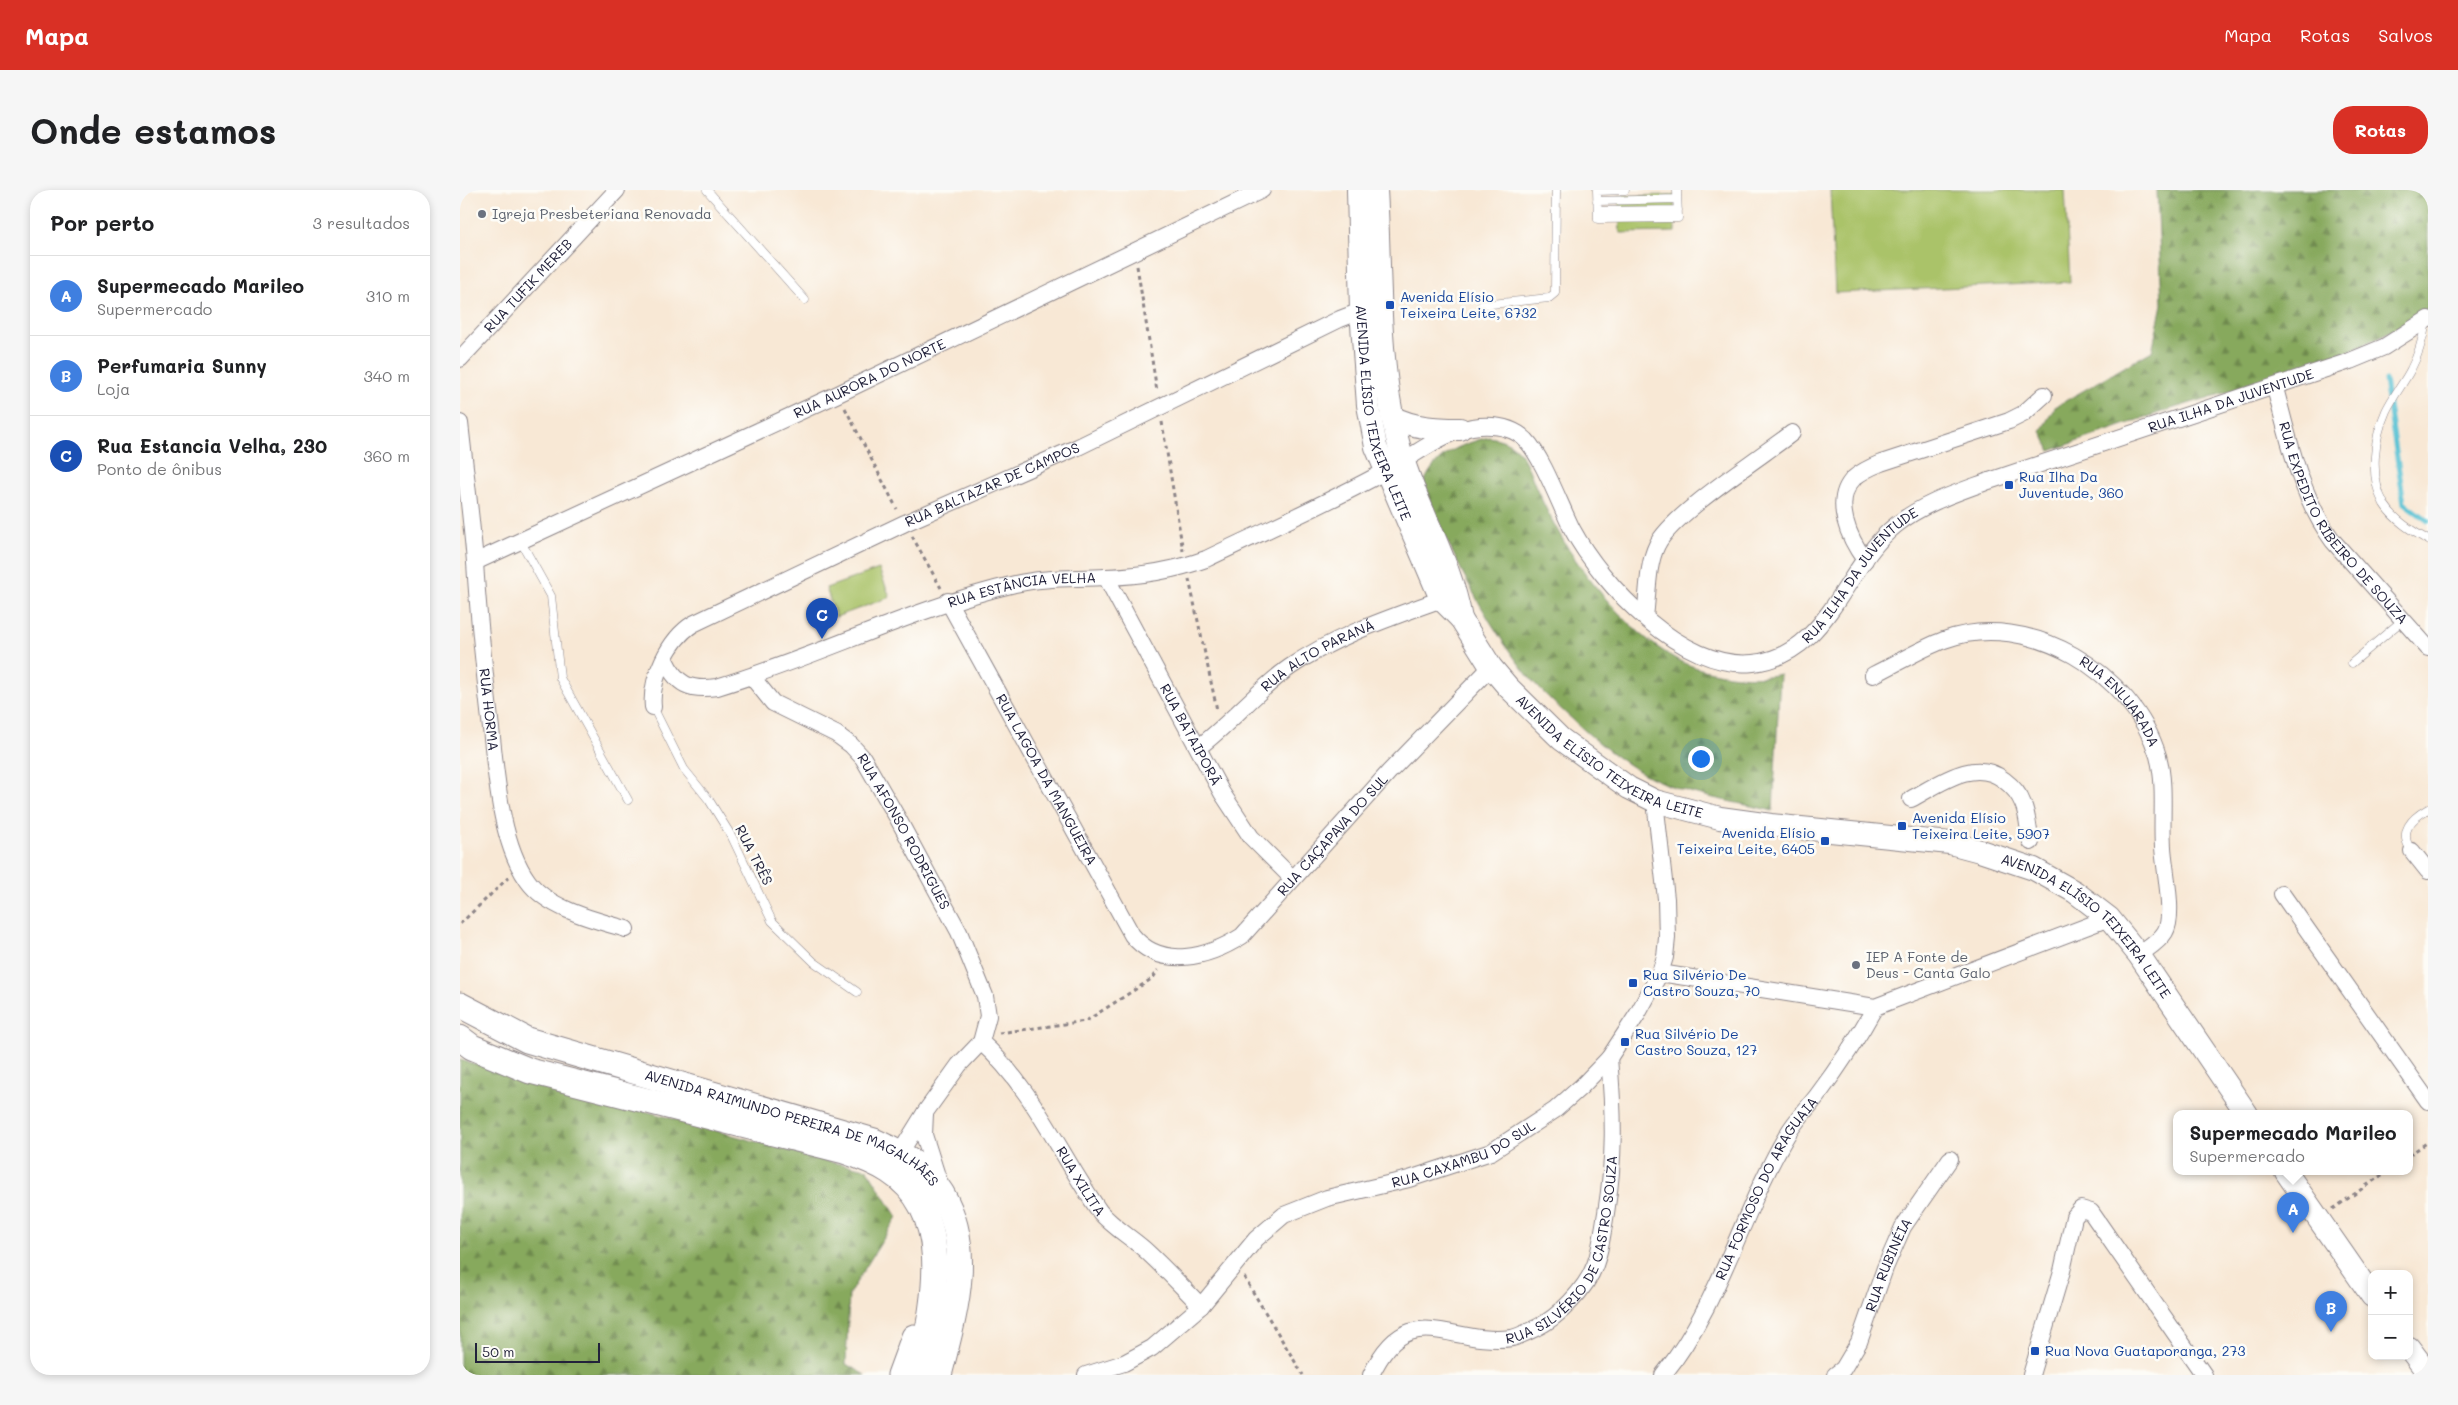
<!DOCTYPE html>
<html lang="pt">
<head>
<meta charset="utf-8">
<style>
	:root { --surface:#fff; --page:#f6f6f6; --text:#202124; --muted:#757577; --line:#e0e0e0; --accent:#d93025 }
	body { margin:0; font-family:Mali,sans-serif; background:var(--page); color:var(--text) }
	.controls { position:absolute; right:15px; bottom:15px; display:grid; overflow:hidden; border-radius:10px; box-shadow:0 2px 8px #0003 }
	.controls button { width:45px; height:45px; display:grid; place-items:center; padding:0; border:0; border-bottom:1px solid var(--line); background:var(--surface); color:var(--text); font:25px sans-serif }
	.scale { position:absolute; left:15px; bottom:12px; width:125px; box-sizing:border-box; padding-left:5px; border:2px solid #22223b; border-top:0; font-size:14px; line-height:18px; white-space:nowrap; color:#22223b; -webkit-text-stroke:4px #fdfcf7; paint-order:stroke }
	.you { position:absolute; left:1240px; top:568px; width:18px; height:18px; margin:-12px; border:4px solid #fff; border-radius:50%; background:#1a73e8; box-shadow:0 0 0 8px #1a73e833 }
	.badge { display:grid; place-items:center; width:32px; height:32px; border-radius:50%; background:var(--accent); color:#fff; font-size:16px; font-weight:700 }
	.pin { position:absolute; translate:-50% -41px; filter:drop-shadow(0 1px 2px #0008) }
	.pin::after { content:''; position:absolute; top:26px; width:18px; height:15px; background:inherit; clip-path:polygon(0 0,100% 0,50% 100%) }
	.popup { position:absolute; left:1713px; top:920px; width:240px; height:65px; box-sizing:border-box; display:grid; place-content:center; border-radius:10px; background:var(--surface); filter:drop-shadow(0 1px 4px #0005); font-size:16px; white-space:nowrap; color:var(--muted) }
	.popup b { font-size:19px; color:var(--text) }
	.popup::after { content:''; position:absolute; left:50%; top:100%; margin-left:-10px; border:10px solid transparent; border-top-color:var(--surface) }
	.list { margin:0; padding:0; list-style:none }
	h2 { display:flex; justify-content:space-between; align-items:center; height:65px; margin:0; padding:0 20px; font-size:21px }
	h2 small { font-size:16px; font-weight:400; color:var(--muted) }
	.list li { display:grid; grid-template-columns:32px 1fr auto; gap:15px; align-items:center; box-sizing:border-box; height:80px; padding:0 20px; border-top:1px solid var(--line) }
	.list b { display:block; font-size:19px; white-space:nowrap }
	.list p { margin:0; font-size:16px; white-space:nowrap; color:var(--muted) }
	.list em { font-size:16px; font-style:normal; color:var(--muted) }
	.map { position:relative; flex:none; width:1968px; height:1185px; overflow:hidden; border-radius:20px }
	header { display:flex; align-items:center; gap:30px; box-sizing:border-box; height:70px; padding:0 25px; background:var(--accent); color:#fff }
	header strong { font-size:24px }
	nav { display:flex; gap:28px; margin-inline-start:auto; font-size:18px }
	.intro { display:flex; align-items:center; justify-content:space-between; box-sizing:border-box; height:120px; padding:0 30px }
	h1 { margin:0; font-size:35px }
	.button { padding:12px 22px; border-radius:20px; background:var(--accent); color:#fff; font-size:18px; font-weight:700 }
	main { display:flex; gap:30px; padding:0 30px }
	aside { flex:1; background:var(--surface); border-radius:20px; box-shadow:0 2px 8px #0003 }
	.map>svg:first-child { display:block }
	.grass { fill:#aac369; stroke:#667252 }
	.forest { fill:url(#forest-firs); stroke:#54664c }
	.lines { fill:none; stroke-linecap:round; stroke-linejoin:round }
	.stream { stroke:#57c1d3; stroke-width:5 }
	.lane-casing { stroke:#8d8588; stroke-width:9 }
	.street-casing { stroke:#8d8588; stroke-width:18 }
	.secondary-casing { stroke:#8d8588; stroke-width:24 }
	.primary-casing { stroke:#8d8588; stroke-width:27 }
	.path { stroke:#8d8588; stroke-width:3; stroke-dasharray:4 4; stroke-linecap:butt }
	.lane { stroke:#fff; stroke-width:8 }
	.street { stroke:#fff; stroke-width:16 }
	.secondary { stroke:#fff; stroke-width:22 }
	.primary { stroke:#fff; stroke-width:25 }
	.worship-dot { fill:#6b7280; stroke:#fdfcf7; stroke-width:2 }
	.transit-dot { fill:#1a4fb4; stroke:#fdfcf7; stroke-width:2 }
	.labels { text-anchor:middle; stroke-width:5; stroke-linejoin:round; paint-order:stroke }
	.worship-label { font-size:14px; fill:#5b616d; stroke:#fdfcf7; text-anchor:start }
	.street-label { font-size:14px; fill:#22223b; stroke:#fdfcf7 }
	.transit-label { font-size:14px; fill:#164399; stroke:#fdfcf7; text-anchor:start }
</style>
</head>
<body>
<header>
<strong>Mapa</strong>
<nav><a>Mapa</a><a>Rotas</a><a>Salvos</a></nav>
</header>
<div class="intro"><h1>Onde estamos</h1><a class="button">Rotas</a></div>
<main>
<aside>
<h2>Por perto<small>3 resultados</small></h2>
<ul class="list">
<li><span class="badge" style="background:#3f7fe0">A</span><div><b>Supermecado Marileo</b><p>Supermercado</p></div><em>310 m</em></li>
<li><span class="badge" style="background:#3f7fe0">B</span><div><b>Perfumaria Sunny</b><p>Loja</p></div><em>340 m</em></li>
<li><span class="badge" style="background:#1a4fb4">C</span><div><b>Rua Estancia Velha, 230</b><p>Ponto de ônibus</p></div><em>360 m</em></li>
</ul>
</aside>
<div class="map">
<svg width="1968" height="1185" viewBox="0 0 1968 1185">
	<defs>
		<pattern id="forest-firs" width="22" height="20" patternUnits="userSpaceOnUse" patternTransform="scale(1.25)"><rect width="22" height="20" fill="#87a95d"/><path d="M5 1l3.5 6h-7zM16 11l3.5 6h-7z" fill="#6e894e"/></pattern>
	</defs>
	<rect width="100%" height="100%" fill="#fdfcf7"/>
	<filter id="ink" filterUnits="userSpaceOnUse"><feTurbulence type="fractalNoise" baseFrequency=".02" numOctaves="2"/><feDisplacementMap in="SourceGraphic" scale="10" xChannelSelector="R" yChannelSelector="G"/><feConvolveMatrix kernelMatrix="1 2 1 2 8 2 1 2 1" color-interpolation-filters="sRGB"/></filter>
	<filter id="wash" filterUnits="userSpaceOnUse"><feTurbulence type="fractalNoise" baseFrequency=".0096" numOctaves="4" result="noise"/><feDisplacementMap in="SourceGraphic" scale="20" xChannelSelector="R" yChannelSelector="G"/><feGaussianBlur stdDeviation="1.12" result="paint"/><feColorMatrix in="noise" values="0 0 0 0 0 0 0 0 0 0 0 0 0 0 0 0 0 1.4 0 .05"/><feComposite in="paint" operator="in"/></filter>
	<g filter="url(#wash)">
		<rect width="100%" height="100%" fill="#f8e8d5"/>
		<path class="grass" d="M1370,0H1605L1610,92L1375,103Z
			M1214,5L1215,42L1160,43L1159,6Z
			M419,379L430,407L376,427L366,398Z"/>
		<path class="forest" d="M1697,0H1968V119C1891,170 1799,192 1711,219C1671,232 1630,247 1590,261L1581,241L1595,217L1692,161L1702,114Z
			M1029,247C1042,249 1053,253 1061,264C1067,273 1071,285 1075,295C1082,311 1090,327 1099,343C1124,388 1171,444 1216,469C1243,484 1291,491 1320,484L1313,621C1273,611 1229,606 1192,588C1167,576 1145,558 1124,540C1106,523 1085,506 1069,487C1024,431 990,362 963,295C975,264 999,255 1029,247Z
			M0,870L370,972L407,979L437,1027L389,1104L386,1174L405,1185H0Z"/>
		<g class="lines">
			<path class="stream" d="M1925,190L1944,313L1968,331"/>
		</g>
	</g>
	<g filter="url(#ink)">
		<g class="lines">
			<g class="lane-casing">
				<path id="lane" d="M247,0L345,110
					M1137,0L1138,29L1218,28L1217,0
					M1137,1L1165,0
					M1137,11L1217,9
					M1138,21L1218,20
					M1022,115L1089,108L1095,103L1096,0
					M1966,132C1963,148 1959,164 1951,179C1944,193 1933,206 1926,221C1914,248 1909,287 1924,314C1934,330 1952,341 1968,350
					M61,352L91,406L100,488L168,610
					M1892,473L1944,429
					M193,517L224,579L249,610L272,647L312,731L354,772L397,802
					M1952,661C1937,642 1952,628 1968,619"/>
			</g>
			<g class="street-casing">
				<g id="street">
					<path id="s1" d="M0,169L157,0"/>
					<path id="s2" d="M1815,198C1829,250 1840,306 1873,351L1968,458"/>
					<path id="s3" d="M0,233C5,279 11,325 15,372C18,425 24,478 30,530C36,579 39,651 68,691C88,719 135,730 166,739"/>
					<path d="M1405,370C1390,350 1371,311 1394,288C1402,281 1411,277 1421,273L1549,231L1563,224L1584,205"/>
					<path id="s4" d="M15,372L378,204L802,0"/>
					<path id="s5" d="M646,387L762,603L791,647L833,689"/>
					<path id="s6" d="M488,411L672,745C701,781 749,767 782,746L929,582L1031,477"/>
					<path d="M1185,427C1188,405 1187,375 1197,355C1211,325 1302,266 1332,243"/>
					<path id="s7" d="M205,470C217,495 230,501 257,497C358,467 452,418 555,394C584,387 616,389 646,387C681,386 713,381 746,369C806,340 868,313 926,281C956,265 985,239 1020,236C1037,235 1054,238 1066,250C1083,268 1100,315 1112,339C1142,395 1223,481 1293,473C1369,465 1384,376 1436,335C1462,314 1496,303 1526,292L1890,171L1924,157L1968,129"/>
					<path id="s8" d="M1413,485C1436,474 1460,459 1484,450C1569,419 1673,483 1698,566C1706,595 1701,627 1703,657C1704,677 1715,726 1705,742C1699,752 1688,758 1679,765"/>
					<path id="s9" d="M292,487L313,513L376,544L391,555L403,568L437,627L499,742L525,806L528,826L521,852L499,875L466,921L435,971"/>
					<path id="s10" d="M193,517C190,489 209,449 233,434L445,333L618,257L880,129L901,121L911,120"/>
					<path id="s11" d="M739,557C771,533 797,500 830,477C878,444 936,426 990,406"/>
					<path d="M1451,609C1478,595 1514,566 1544,590C1552,596 1559,603 1563,614C1568,625 1568,640 1571,652"/>
					<path d="M1952,661L1968,681"/>
					<path d="M1822,704L1968,911"/>
					<path d="M1200,783L1415,817L1649,728"/>
					<path id="s12" d="M521,852C573,898 600,965 640,1022C653,1037 669,1046 684,1059C704,1077 722,1097 741,1116"/>
					<path d="M465,923L464,945L478,989"/>
					<path id="s13" d="M626,1185L664,1173L692,1158L741,1116L796,1049L824,1025L867,1008L949,989L1031,962L1095,920L1122,896L1149,868L1177,825L1200,783L1205,767L1207,748L1206,709L1195,611"/>
					<path id="s14" d="M911,1185C948,1105 990,1157 1052,1148C1060,1146 1069,1141 1076,1138C1099,1127 1126,1099 1135,1075C1141,1059 1143,1040 1146,1023C1155,967 1154,925 1149,868"/>
					<path id="s15" d="M1203,1185C1260,1115 1281,1022 1327,945C1335,931 1347,919 1357,906C1378,878 1398,848 1415,817"/>
					<path id="s16" d="M1375,1185L1383,1179L1399,1152L1425,1078L1443,1037L1490,969"/>
					<path d="M1571,1185L1602,1081L1614,1027L1621,1019L1631,1022L1744,1185"/>
				</g>
			</g>
			<g class="secondary-casing">
				<g id="secondary">
					<path id="s17" d="M898,0L901,121L908,215L916,257L981,409L1001,429L1031,477L1048,497L1101,549L1169,598L1195,611L1260,628L1311,635L1490,653L1520,661L1574,679L1615,702L1649,728L1679,765L1787,924"/>
					<path d="M916,0C921,83 917,167 937,248C952,311 990,366 1001,429"/>
					<path d="M932,227C953,238 977,239 1000,239"/>
					<path d="M1826,982L1912,1106"/>
					<path d="M1949,1158L1968,1183"/>
				</g>
			</g>
			<g class="primary-casing">
				<g id="primary">
					<path id="s18" d="M0,815L67,850L414,951C429,958 444,965 458,975C468,983 475,993 482,1004C515,1060 494,1126 479,1185"/>
					<path d="M0,848L12,857L70,881L384,961C399,966 415,972 429,981C498,1025 472,1119 459,1185"/>
					<path d="M440,1185L454,1147"/>
				</g>
			</g>
			<path class="path" d="M677,76L697,201
				M385,218L437,319
				M702,232L723,361
				M452,346L481,398
				M729,389L757,520
				M0,734L49,687
				M539,843L626,831L693,788L698,780
				M1949,965L1968,952
				M1873,1019L1926,982
				M784,1087L843,1185"/>
			<use href="#lane" class="lane"/>
			<use href="#street" class="street"/>
			<use href="#secondary" class="secondary"/>
			<use href="#primary" class="primary"/>
		</g>
	</g>
	<g class="worship-dot">
		<circle cx="22" cy="24" r="5"/>
		<circle cx="1396" cy="775" r="5"/>
	</g>
	<g class="transit-dot">
		<rect x="925" y="110" width="10" height="10" rx="2.5"/>
		<rect x="1544" y="290" width="10" height="10" rx="2.5"/>
		<rect x="1437" y="631" width="10" height="10" rx="2.5"/>
		<rect x="1360" y="646" width="10" height="10" rx="2.5"/>
		<rect x="1168" y="788" width="10" height="10" rx="2.5"/>
		<rect x="1160" y="847" width="10" height="10" rx="2.5"/>
		<rect x="1570" y="1156" width="10" height="10" rx="2.5"/>
	</g>
	<g class="labels">
		<g class="worship-label">
			<text x="32" y="29">Igreja Presbeteriana Renovada</text>
			<text x="1406" y="772">IEP A Fonte de<tspan x="1406" dy="16">Deus - Canta Galo</tspan></text>
		</g>
		<g class="street-label">
			<text dy="5" stroke="none"><textPath href="#s1" startOffset="100">RUA TUFIK MEREB</textPath></text>
			<text dy="5" stroke="none"><textPath href="#s4" startOffset="435">RUA AURORA DO NORTE</textPath></text>
			<text dy="5" stroke="none"><textPath href="#s7" startOffset="1828">RUA ILHA DA JUVENTUDE</textPath></text>
			<text dy="5" stroke="none"><textPath href="#s17" startOffset="226">AVENIDA ELÍSIO TEIXEIRA LEITE</textPath></text>
			<text dy="5" stroke="none"><textPath href="#s10" startOffset="426">RUA BALTAZAR DE CAMPOS</textPath></text>
			<text dy="5" stroke="none"><textPath href="#s2" startOffset="154">RUA EXPEDITO RIBEIRO DE SOUZA</textPath></text>
			<text dy="5" stroke="none"><textPath href="#s7" startOffset="1408">RUA ILHA DA JUVENTUDE</textPath></text>
			<text dy="5" stroke="none"><textPath href="#s7" startOffset="386">RUA ESTÂNCIA VELHA</textPath></text>
			<text dy="5" stroke="none"><textPath href="#s11" startOffset="151">RUA ALTO PARANÁ</textPath></text>
			<text dy="5" stroke="none"><textPath href="#s8" startOffset="280">RUA ENLUARADA</textPath></text>
			<text dy="5" stroke="none"><textPath href="#s3" startOffset="288">RUA HORMA</textPath></text>
			<text dy="5" stroke="none"><textPath href="#s5" startOffset="179">RUA BATAIPORÃ</textPath></text>
			<text dy="5" stroke="none"><textPath href="#s17" startOffset="660">AVENIDA ELÍSIO TEIXEIRA LEITE</textPath></text>
			<text dy="5" stroke="none"><textPath href="#s6" startOffset="204">RUA LAGOA DA MANGUEIRA</textPath></text>
			<text dy="5" stroke="none"><textPath href="#s9" startOffset="224">RUA AFONSO RODRIGUES</textPath></text>
			<text dy="5" stroke="none"><textPath href="#s6" startOffset="638">RUA CAÇAPAVA DO SUL</textPath></text>
			<text transform="translate(294 665) rotate(63)" y="5">RUA TRÊS</text>
			<text dy="5" stroke="none"><textPath href="#s17" startOffset="1185">AVENIDA ELÍSIO TEIXEIRA LEITE</textPath></text>
			<text dy="5" stroke="none"><textPath href="#s18" startOffset="356">AVENIDA RAIMUNDO PEREIRA DE MAGALHÃES</textPath></text>
			<text dy="5" stroke="none"><textPath href="#s13" startOffset="450">RUA CAXAMBU DO SUL</textPath></text>
			<text dy="5" stroke="none"><textPath href="#s12" startOffset="172">RUA XILITA</textPath></text>
			<text dy="5" stroke="none"><textPath href="#s15" startOffset="214">RUA FORMOSO DO ARAGUAIA</textPath></text>
			<text dy="5" stroke="none"><textPath href="#s14" startOffset="272">RUA SILVÉRIO DE CASTRO SOUZA</textPath></text>
			<text dy="5" stroke="none"><textPath href="#s16" startOffset="124">RUA RUBINÉIA</textPath></text>
		</g>
		<g class="transit-label">
			<text x="940" y="112">Avenida Elísio<tspan x="940" dy="16">Teixeira Leite, 6732</tspan></text>
			<text x="1559" y="292">Rua Ilha Da<tspan x="1559" dy="16">Juventude, 360</tspan></text>
			<text x="1452" y="633">Avenida Elísio<tspan x="1452" dy="16">Teixeira Leite, 5907</tspan></text>
			<text x="1355" y="648" text-anchor="end">Avenida Elísio<tspan x="1355" dy="16">Teixeira Leite, 6405</tspan></text>
			<text x="1183" y="790">Rua Silvério De<tspan x="1183" dy="16">Castro Souza, 70</tspan></text>
			<text x="1175" y="849">Rua Silvério De<tspan x="1175" dy="16">Castro Souza, 127</tspan></text>
			<text x="1585" y="1166">Rua Nova Guataporanga, 273</text>
		</g>
	</g>
</svg>
<div class="controls">
<button>+</button>
<button>−</button>
</div>
<div class="scale">50 m</div>
<div class="you"></div>
<div class="pin badge" style="left:1833px;top:1043px;background:#3f7fe0">A</div>
<div class="popup"><b>Supermecado Marileo</b>Supermercado</div>
<div class="pin badge" style="left:1871px;top:1142px;background:#3f7fe0">B</div>
<div class="pin badge" style="left:362px;top:449px;background:#1a4fb4">C</div>
</div>
</main>
</body>
</html>
